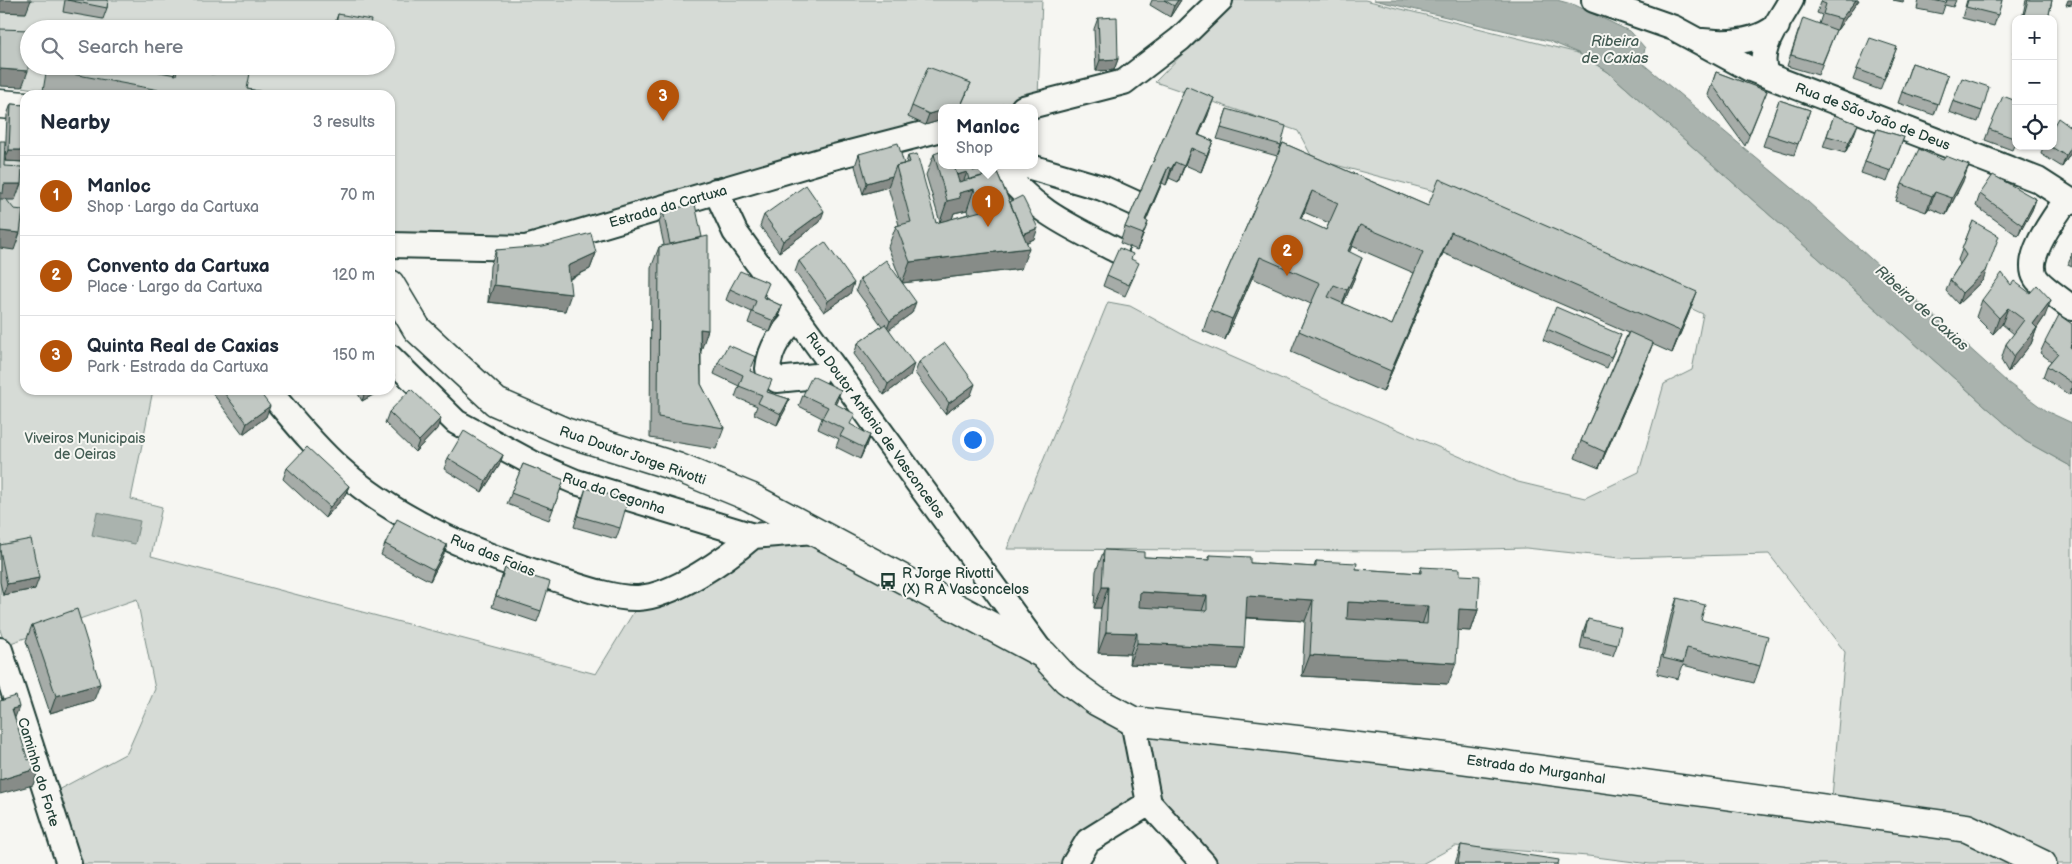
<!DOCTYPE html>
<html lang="en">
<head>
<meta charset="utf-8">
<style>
	:root { --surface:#fff; --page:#f2f2f3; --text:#1f2937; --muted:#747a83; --line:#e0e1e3; --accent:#b45309 }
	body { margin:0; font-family:"Balsamiq Sans",sans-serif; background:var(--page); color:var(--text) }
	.controls { position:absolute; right:15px; top:15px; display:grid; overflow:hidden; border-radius:10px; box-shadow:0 1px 4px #0004 }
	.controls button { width:45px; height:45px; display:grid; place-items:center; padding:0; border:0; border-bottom:1px solid var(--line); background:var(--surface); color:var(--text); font:25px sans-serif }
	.you { position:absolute; left:972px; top:439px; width:18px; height:18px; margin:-12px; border:4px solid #fff; border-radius:50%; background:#1a73e8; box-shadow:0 0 0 8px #1a73e833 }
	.badge { display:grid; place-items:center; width:32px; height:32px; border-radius:50%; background:var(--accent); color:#fff; font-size:16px; font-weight:700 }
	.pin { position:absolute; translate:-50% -41px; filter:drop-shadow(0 1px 2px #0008) }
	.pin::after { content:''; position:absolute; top:26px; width:18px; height:15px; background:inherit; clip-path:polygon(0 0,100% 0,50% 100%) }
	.popup { position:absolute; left:938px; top:104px; width:100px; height:65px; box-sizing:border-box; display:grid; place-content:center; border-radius:10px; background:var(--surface); filter:drop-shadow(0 1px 4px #0005); font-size:16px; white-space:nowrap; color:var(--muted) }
	.popup b { font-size:19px; color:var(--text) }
	.popup::after { content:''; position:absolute; left:50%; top:100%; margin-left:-10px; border:10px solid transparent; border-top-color:var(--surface) }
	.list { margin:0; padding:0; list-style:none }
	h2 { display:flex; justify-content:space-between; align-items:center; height:65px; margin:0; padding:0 20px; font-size:21px }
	h2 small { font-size:16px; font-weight:400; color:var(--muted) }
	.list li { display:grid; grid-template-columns:32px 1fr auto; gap:15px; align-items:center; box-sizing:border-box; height:80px; padding:0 20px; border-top:1px solid var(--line) }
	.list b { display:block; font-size:19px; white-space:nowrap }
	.list p { margin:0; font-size:16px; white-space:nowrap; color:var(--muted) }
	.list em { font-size:16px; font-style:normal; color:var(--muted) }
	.icon { flex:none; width:28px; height:28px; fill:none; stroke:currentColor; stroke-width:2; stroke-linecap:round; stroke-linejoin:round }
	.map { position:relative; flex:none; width:2072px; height:864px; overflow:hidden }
	.search { position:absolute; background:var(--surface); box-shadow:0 1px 4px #0004; left:20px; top:20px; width:375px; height:55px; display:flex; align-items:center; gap:12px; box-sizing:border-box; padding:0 18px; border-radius:28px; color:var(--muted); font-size:19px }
	.panel { position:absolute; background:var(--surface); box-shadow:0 1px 4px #0004; left:20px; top:90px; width:375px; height:305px; border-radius:15px }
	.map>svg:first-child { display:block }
	.green { fill:#d6dbd6; stroke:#7a8c85; fill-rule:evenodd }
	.water { fill:#aab3ae; stroke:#72847d }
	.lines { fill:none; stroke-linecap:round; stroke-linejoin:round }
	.minor-casing { stroke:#1f3d34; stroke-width:28 }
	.tertiary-casing { stroke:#1f3d34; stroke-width:31 }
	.minor { stroke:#f6f6f2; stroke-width:24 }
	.tertiary { stroke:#f6f6f2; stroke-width:28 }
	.wall { fill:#a6aca8; stroke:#1f3d34; fill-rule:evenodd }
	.shaded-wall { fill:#878c88; stroke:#1f3d34 }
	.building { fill:#c1c8c3; stroke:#1f3d34; fill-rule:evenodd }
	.labels { text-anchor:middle; stroke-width:4; stroke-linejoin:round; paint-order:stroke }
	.street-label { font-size:14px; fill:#1f3d34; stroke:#f6f6f2 }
	.park-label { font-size:14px; fill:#445d54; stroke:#f6f6f2 }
	.poi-label { font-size:14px; fill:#1f3d34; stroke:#f6f6f2; text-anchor:start }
	.water-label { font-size:15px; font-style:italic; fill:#425a52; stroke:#f6f6f2 }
</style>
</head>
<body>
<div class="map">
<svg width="2072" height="864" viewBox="0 0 2072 864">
	<rect width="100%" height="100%" fill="#f6f6f2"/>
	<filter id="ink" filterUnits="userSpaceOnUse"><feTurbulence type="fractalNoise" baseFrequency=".02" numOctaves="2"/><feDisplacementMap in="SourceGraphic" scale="10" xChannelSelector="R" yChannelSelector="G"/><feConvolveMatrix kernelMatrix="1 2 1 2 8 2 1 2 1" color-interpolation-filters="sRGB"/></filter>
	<g filter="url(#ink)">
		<path class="green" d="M27,0H1042L1038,96L988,108H942V120L659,196L535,237L508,238L484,234L453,233L398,236L390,234V95H70L22,87L24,46L0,45V12L26,13ZM29,29H386V66H29Z
			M1235,0H1365L1578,53L1608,72L2025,441L2072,467V864H1650L1588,856L1455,846L1422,864H1204L1148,803L1074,864H69L56,791L127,753L155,689L137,599L5,645L0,630V248L14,249L8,225L0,160L25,162V390H153L131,499L162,507L151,556L596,674L638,605L796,522L1133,721L1832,797L1845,652L1769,554L1620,558L1526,548L1405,551L1007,549L1108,302L1130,306L1191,339L1518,482L1585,498L1639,472L1664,384L1692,370L1703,314L1449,195L1313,159L1298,131L1155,82Z"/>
		<path class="water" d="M1374,0H1557L1575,5L1631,32L1645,48L1642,63L1797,192L2007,382L2046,411L2072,423V467L2025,441L1608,72L1578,53L1549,41Z
			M97,512L140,521L135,544L92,535Z"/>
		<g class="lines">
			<g class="minor-casing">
				<path id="minor" d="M1594,0L1674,28L1748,68L2038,180L2072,202
					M1702,41C1728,44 1756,43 1777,26
					M1767,75C1754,51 1780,21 1791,0
					M1023,108L1124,82L1180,39L1220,0
					M1000,166C1030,209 1071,227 1116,250
					M1027,166L1102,188L1137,204
					M716,191L735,232L1042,653
					M2067,199C2055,217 2023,257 2036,278C2040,285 2064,302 2072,308
					M390,245L526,248L830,158L942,129
					M797,317C782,333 770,346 768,369L777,380L816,376
					M390,357L456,422L534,464L576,482L753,536L814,531
					M268,390C291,417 313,445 339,468C398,522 478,554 553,578C578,586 613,599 638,598C674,596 726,559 753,536
					M0,650L69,864
					M1133,721L1149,803L1204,864
					M1074,864L1088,841L1149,803"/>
			</g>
			<g class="tertiary-casing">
				<path id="tertiary" d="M0,104L25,106
					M390,284L417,329L496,402L565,432L677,467L750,497L1043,654L1067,680L1096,701L1133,721L1454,758L1967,828L2042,864"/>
			</g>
			<use href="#minor" class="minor"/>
			<use href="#tertiary" class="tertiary"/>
		</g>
		<path class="wall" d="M65,0H108L107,8L103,19L63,12Z
			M1152,0H1181L1170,17L1150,5Z
			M1822,0H1859L1837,30H1836L1818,75L1787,66L1799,29L1819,24L1822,15L1817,13Z
			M1893,0H1904L1903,2Z
			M1919,0H1956L1953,7L1945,5L1942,14L1917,9Z
			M1967,0H2002L1994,26L1962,18Z
			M2026,0H2052L2048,19H2022Z
			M338,14L369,29H333Z
			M1098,18L1118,59L1114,70L1096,71L1094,29Z
			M2016,43V54L2013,53Z
			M1897,47L1880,90L1853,80L1857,69Z
			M1912,63L1948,75L1934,115L1898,103Z
			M49,66H128L174,75L177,66H200L211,74L247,89L280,95H65L43,91L46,73Z
			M1716,72L1767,91L1745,146L1708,95Z
			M1186,86L1208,115L1199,135L1213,141L1201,172L1185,165L1178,182L1169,178L1166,185L1162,183L1146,221L1142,238L1137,250L1120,243L1125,227Z
			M967,94L942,108V120L925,125L908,117L912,106Z
			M1779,100L1810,110L1794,155L1763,146Z
			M1953,101L1982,111L1978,122L1949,112Z
			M2016,101V141L2012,150L1985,140L1989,129Z
			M11,104L25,105V162L5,161L7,115Z
			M1227,109L1281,145L1277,156L1217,139Z
			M1834,115L1854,135L1845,153L1823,147Z
			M1877,129L1904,137L1887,182L1861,173Z
			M1283,143L1428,206L1689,313L1672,353L1652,344L1647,359L1599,468L1575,458L1581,441L1628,333L1443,253L1383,392L1291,352L1299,331L1311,304L1252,278L1225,340L1203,331L1210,310ZM1304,212L1329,223L1326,230L1301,219ZM1352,246L1414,273L1392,325L1343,304L1354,279L1349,252Z
			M2043,146H2053L2072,151L2062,167L2041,154Z
			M859,154L904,164L906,163L908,156L936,223L940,222L926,175L934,154L973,171L997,172L1010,202L1034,239L1027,242L1021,269L902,283L912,313L889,329L910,376L884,395L854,354L858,343L882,326L856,290L860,279L902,283L888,247L896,226L899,225L888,187L863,194L855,166ZM967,210L968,214L952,219L954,213Z
			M1963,181L1946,215L1929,208L1926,212L1896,201L1902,184Z
			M1980,194L2036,199L2032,210L2018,236L1976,206Z
			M663,211L701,351V384L724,428L716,449L650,438L651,268L659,247L664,245L659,222Z
			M764,215L820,222L779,252L760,226Z
			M1973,221L1983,280L1958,304L1946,291L1950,280L1960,264L1958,260Z
			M496,250L596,253L590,269L570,279L565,311L488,302L490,266Z
			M2072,253V267L2068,265Z
			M1131,259L1135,274L1125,296L1103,286L1107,275Z
			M799,261L850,294L824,312L795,272Z
			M2011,285L2045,316L2037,328L2031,344L2008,372L2001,360L2006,344L2014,334L2002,324L1993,334L1976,317L1982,300Z
			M730,289L763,297L782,306L778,317L770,332L748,323L752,312L726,300Z
			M2072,324V344L2071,347L2072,348V392L2069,395L2043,377L2047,366L2051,361L2040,353L2045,342Z
			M1547,329L1621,335L1607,368L1543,340Z
			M919,362L971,395L945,414L915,373Z
			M718,363L751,371L767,392L789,399L785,410L777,425L754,414L757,406L735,397L739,386L714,374Z
			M210,390H258L266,417L243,434Z
			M356,390H382L362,401Z
			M803,395L837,401L835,404L866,446L860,459L836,447L839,439L818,429L822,418L799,406Z
			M389,412L437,429L415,452L385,423Z
			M503,455L499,466L482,492L444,469L448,458Z
			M523,464L564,480L549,520L507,504Z
			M287,468L349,486L344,497L325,518L283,479Z
			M586,488L620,528L616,539L574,527L582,499Z
			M385,544L447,545L443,556L430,581L381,555Z
			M0,545L35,589L3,595L0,582Z
			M1104,550L1144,557L1208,560L1210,555L1250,563L1314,567L1316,561L1356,569L1419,573L1421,567L1460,575L1478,610L1471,631L1457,630L1448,684L1302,676L1305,621L1246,618L1237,669L1129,664L1130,654L1098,653L1101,608H1094L1096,571Z
			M505,568L541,611L537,622L492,607Z
			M1677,598L1701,620L1760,666L1754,683L1683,665L1678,679L1657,674L1671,615Z
			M1588,619L1617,645L1613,656L1580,648L1584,630Z
			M32,625L94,700L50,713L26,641Z
			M1461,845L1558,864H1455Z"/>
		<path class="shaded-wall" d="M0,0H31L26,13L0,12Z
			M1178,0H1181L1170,17L1174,6Z
			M1856,0H1859L1837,30L1841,19Z
			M2068,0H2072V4L2066,5Z
			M1118,59L1114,70L1096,71L1100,60Z
			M0,69L28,71L22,87L0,86Z
			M971,83L960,108H949Z
			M1214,98L1208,115L1192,151L1198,135Z
			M942,110V120L925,125L929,114Z
			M1858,124L1854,135L1845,153L1849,142Z
			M1213,141L1207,157L1201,172L1207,155Z
			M2072,146V151L2062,167L2066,156Z
			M1191,148L1185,165L1178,182L1184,166Z
			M9,150H25V162L5,161Z
			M1175,162L1169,178L1166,185L1171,169Z
			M1969,165L1963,181L1946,215L1952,198Z
			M1168,167L1162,183L1140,233L1145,220Z
			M967,172L963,183L947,188L951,177Z
			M892,176L888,187L863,194L867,183Z
			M4,184H21L15,200H1L0,202V193Z
			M974,189L967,210L954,213L952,219L940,222L947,201L959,193Z
			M1312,191L1304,212L1292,239L1300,218Z
			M1935,192L1929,208L1926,212L1932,196Z
			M2036,199L2032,210L2018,236L2022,225Z
			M824,211L820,222L779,252L783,241Z
			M1148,222L1142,238L1137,250L1143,234Z
			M1360,225L1352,246L1341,273L1348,251Z
			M1038,228L1034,239L1013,248L1017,237Z
			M0,231L20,233L14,250L0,248Z
			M1451,232L1443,253L1383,392L1391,371Z
			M1029,248L1021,269L902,283L910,262Z
			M596,253L590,269L562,282L568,266Z
			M1260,257L1252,278L1225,340L1232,319Z
			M1362,258L1354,279L1340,311L1347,290Z
			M1987,269L1983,280L1958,304L1962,293Z
			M854,283L850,294L824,312L828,301Z
			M494,285L571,294L565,311L488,302Z
			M1697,292L1689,313L1672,353L1680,331Z
			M2051,300L2045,316L2035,331L2037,328L2031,344L2008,372L2014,356L2033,324Z
			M916,302L912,313L886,332L890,321Z
			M782,306L778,317L770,332L774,321Z
			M2008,308L2002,324L1993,334L1999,318Z
			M700,329L708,330L701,351Z
			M1653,343L1647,359L1599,468L1605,452Z
			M914,364L910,376L884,395L888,384Z
			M394,375L390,385V377Z
			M975,384L971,395L945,414L949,403Z
			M2072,386V392L2069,395Z
			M366,390H382L362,401Z
			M841,390L837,401L830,414L834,403Z
			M789,399L785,410L777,425L781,414Z
			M270,406L266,417L243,434L247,423Z
			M441,418L437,429L415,452L419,441Z
			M870,435L866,446L860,459L864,448Z
			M503,455L499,466L482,492L486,481Z
			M349,486L344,497L325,518L330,507Z
			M447,545L443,556L430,581L434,570Z
			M39,578L35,589L3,595L7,584Z
			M1102,587H1108L1101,608H1094Z
			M1140,592L1207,596L1200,617L1132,614Z
			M1247,596L1313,600L1305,621L1240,617Z
			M1348,602L1428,606L1421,628L1340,623Z
			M1459,609L1478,610L1471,631L1451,630Z
			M1106,632L1137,633L1130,654L1098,653Z
			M1137,643L1244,648L1237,669L1129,664Z
			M1310,655L1456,663L1448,684L1302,676Z
			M100,684L94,700L50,713L56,696Z
			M19,707L13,723L12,709Z
			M39,768L33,785L0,794V780Z"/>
		<path class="building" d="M67,0H108L107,8Z
			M1164,0H1178L1174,6Z
			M1822,0H1856L1841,19L1823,14L1826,4L1821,2Z
			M1933,0H1947L1946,3Z
			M1968,0H2002L1998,15L1966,7Z
			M2028,0H2052L2048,19H2023Z
			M338,14L371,20L369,29H335Z
			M1117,17L1118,59L1100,60L1098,18Z
			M1803,18L1836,30L1822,64L1791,55Z
			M0,29L29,30L28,71L0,69Z
			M1870,38L1897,47L1884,79L1857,69Z
			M1912,63L1948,75L1938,104L1902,92Z
			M52,66H128L176,75L178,66H200L211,74L221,73L227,69L250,73L247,89L280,95H186L51,70Z
			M928,67L971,83L961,105L949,108H942V110L929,114L912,106Z
			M1716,72L1767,91L1749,135L1712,84Z
			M1962,78L1989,87L1982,111L1953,101Z
			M1186,86L1214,98L1198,135L1213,141L1207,155L1191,148L1184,166L1175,162L1171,169L1168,167L1145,220L1148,222L1143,234L1125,227Z
			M2003,96L2016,101V139L1989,129Z
			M1779,100L1810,110L1798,144L1767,134Z
			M11,104L25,105V150H9Z
			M1227,109L1286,126L1281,145L1221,128Z
			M1834,115L1858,124L1849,142L1827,136Z
			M2058,118L2072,128V146L2066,156L2050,146H2053V127Z
			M1877,129L1904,137L1891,171L1865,162Z
			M0,141H5L4,166L22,167L21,184H4L3,193H0Z
			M898,143L904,164L896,166L892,176L867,183L859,154Z
			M1283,143L1428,206L1439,179L1697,292L1680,331L1451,232L1391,371L1299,331L1320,283L1260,257L1232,319L1210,310ZM1312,191L1338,203L1326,230L1300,218ZM1360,225L1423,252L1392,325L1328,297L1334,285L1347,290L1362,258L1348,251Z
			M1919,149L1943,160L1946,156L1969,165L1952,198L1935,192L1932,196L1902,184Z
			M942,151V166H954L959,182L997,172L1029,248L910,262L896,226L911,222L896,166L910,162L908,156L917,154L936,223L981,211L974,189L959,193L960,198L947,201L934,154Z
			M954,166H972L973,171L990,166H996L997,172L969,180L967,172L957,175Z
			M1993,175L2036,199L2022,225L1980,194Z
			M806,185L824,211L783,241L764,215Z
			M1022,196L1038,228L1023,234L1010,202Z
			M0,199H6L14,209L23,210L20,233L0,231Z
			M695,204L702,237L670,244L663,211Z
			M1973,221L1999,236L1987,269L1962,293L1950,280L1966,255L1962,249Z
			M591,233L596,253L568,266L571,294L494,285L496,250L543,246Z
			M708,236V330L700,329L701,384L724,428L658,417L659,247Z
			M825,242L854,283L828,301L799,261Z
			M1119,248L1133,254L1131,259L1139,263L1129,285L1107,275Z
			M886,260L916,302L890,321L860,279Z
			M740,271L769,283L763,297L782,306L774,321L752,312L756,301L730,289Z
			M2002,273L2011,285L2014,281L2030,293L2037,285L2051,300L2033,324L2037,328L2014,356L2006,344L2024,320L2008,308L1999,318L1982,300Z
			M1556,307L1621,335L1611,357L1547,329Z
			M2059,315L2072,324V342L2070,347L2072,348V383L2047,366L2058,353L2045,342Z
			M885,324L914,364L888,384L858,343Z
			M1629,332L1653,343L1605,452L1581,441Z
			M945,343L975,384L949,403L919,362Z
			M728,345L756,357L750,371L772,380L767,392L789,399L781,414L758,403L762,395L739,386L743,375L718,363Z
			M390,369L394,375L390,377Z
			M812,376L841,390L834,403L855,414L850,424L870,435L864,448L840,436L844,429L822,418L828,407L803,395Z
			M411,389L441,418L419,441L389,412Z
			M222,390H258L270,406L247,423Z
			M464,431L503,455L486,481L448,458Z
			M307,447L349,486L330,507L287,468Z
			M523,464L564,480L553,509L511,493Z
			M586,488L628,500L620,528L578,516Z
			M397,519L447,545L434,570L385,544Z
			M31,539L39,578L7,584L0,550V545Z
			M1104,550L1144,552V557L1210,560V555L1250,557V563L1316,567V561L1357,563L1356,569L1421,573V567L1460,569V575L1480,576L1478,610L1459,609L1456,663L1310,655L1313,600L1247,596L1244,648L1137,643V633L1106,632L1108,587H1102ZM1140,592L1207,596V611L1139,607ZM1348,602L1428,606L1427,624L1347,619Z
			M505,568L550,582L541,611L496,596Z
			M1677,598L1705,605L1701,620L1768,636L1760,666L1687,648L1683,663L1663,658Z
			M77,609L100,684L56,696L32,625Z
			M1588,619L1621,627L1617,645L1584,637Z
			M16,696L19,707L12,709L28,760L36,757L39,768L0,780V701Z
			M1461,845L1559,860L1558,864H1458Z"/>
	</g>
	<defs>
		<g id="bus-bare" transform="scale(1.35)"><path d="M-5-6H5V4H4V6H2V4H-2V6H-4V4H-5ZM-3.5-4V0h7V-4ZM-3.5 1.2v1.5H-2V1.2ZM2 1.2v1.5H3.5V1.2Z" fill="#1f3d34" stroke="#f6f6f2" stroke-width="2.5" paint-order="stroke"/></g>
	</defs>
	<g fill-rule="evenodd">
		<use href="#bus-bare" x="888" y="581"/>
	</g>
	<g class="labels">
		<g class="street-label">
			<text transform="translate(1873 116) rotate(21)" y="5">Rua de São João de Deus</text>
			<text transform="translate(668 206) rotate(-16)" y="5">Estrada da Cartuxa</text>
			<text transform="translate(876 425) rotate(54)" y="5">Rua Doutor António de Vasconcelos</text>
			<text transform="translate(633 455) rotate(19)" y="5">Rua Doutor Jorge Rivotti</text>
			<text transform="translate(614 493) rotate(18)" y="5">Rua da Cegonha</text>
			<text transform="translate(493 555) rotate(22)" y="5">Rua das Faias</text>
			<text transform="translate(1536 769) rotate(8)" y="5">Estrada do Murganhal</text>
			<text transform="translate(39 772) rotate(73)" y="5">Caminho do Forte</text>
		</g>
		<g class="park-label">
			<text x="85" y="443">Viveiros Municipais<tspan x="85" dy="16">de Oeiras</tspan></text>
		</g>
		<g class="poi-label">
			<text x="902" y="578">R Jorge Rivotti<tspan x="902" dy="16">(X) R A Vasconcelos</tspan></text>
		</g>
		<g class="water-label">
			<text x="1615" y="46">Ribeira<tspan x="1615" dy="17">de Caxias</tspan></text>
			<text transform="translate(1922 308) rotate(42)" y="5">Ribeira de Caxias</text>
		</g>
	</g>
</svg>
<div class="controls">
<button>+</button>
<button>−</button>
<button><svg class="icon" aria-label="locate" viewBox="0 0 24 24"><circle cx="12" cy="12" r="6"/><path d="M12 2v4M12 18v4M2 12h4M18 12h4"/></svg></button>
</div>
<div class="you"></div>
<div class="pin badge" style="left:988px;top:227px">1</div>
<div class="popup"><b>Manloc</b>Shop</div>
<div class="pin badge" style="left:1287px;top:276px">2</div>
<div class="pin badge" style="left:663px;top:121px">3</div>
<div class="search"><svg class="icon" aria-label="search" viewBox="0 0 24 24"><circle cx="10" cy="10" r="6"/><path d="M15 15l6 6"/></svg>Search here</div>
<section class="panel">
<h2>Nearby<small>3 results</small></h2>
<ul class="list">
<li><span class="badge">1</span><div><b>Manloc</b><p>Shop · Largo da Cartuxa</p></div><em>70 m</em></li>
<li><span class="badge">2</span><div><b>Convento da Cartuxa</b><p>Place · Largo da Cartuxa</p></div><em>120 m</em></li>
<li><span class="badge">3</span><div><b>Quinta Real de Caxias</b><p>Park · Estrada da Cartuxa</p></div><em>150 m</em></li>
</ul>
</section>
</div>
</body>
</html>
